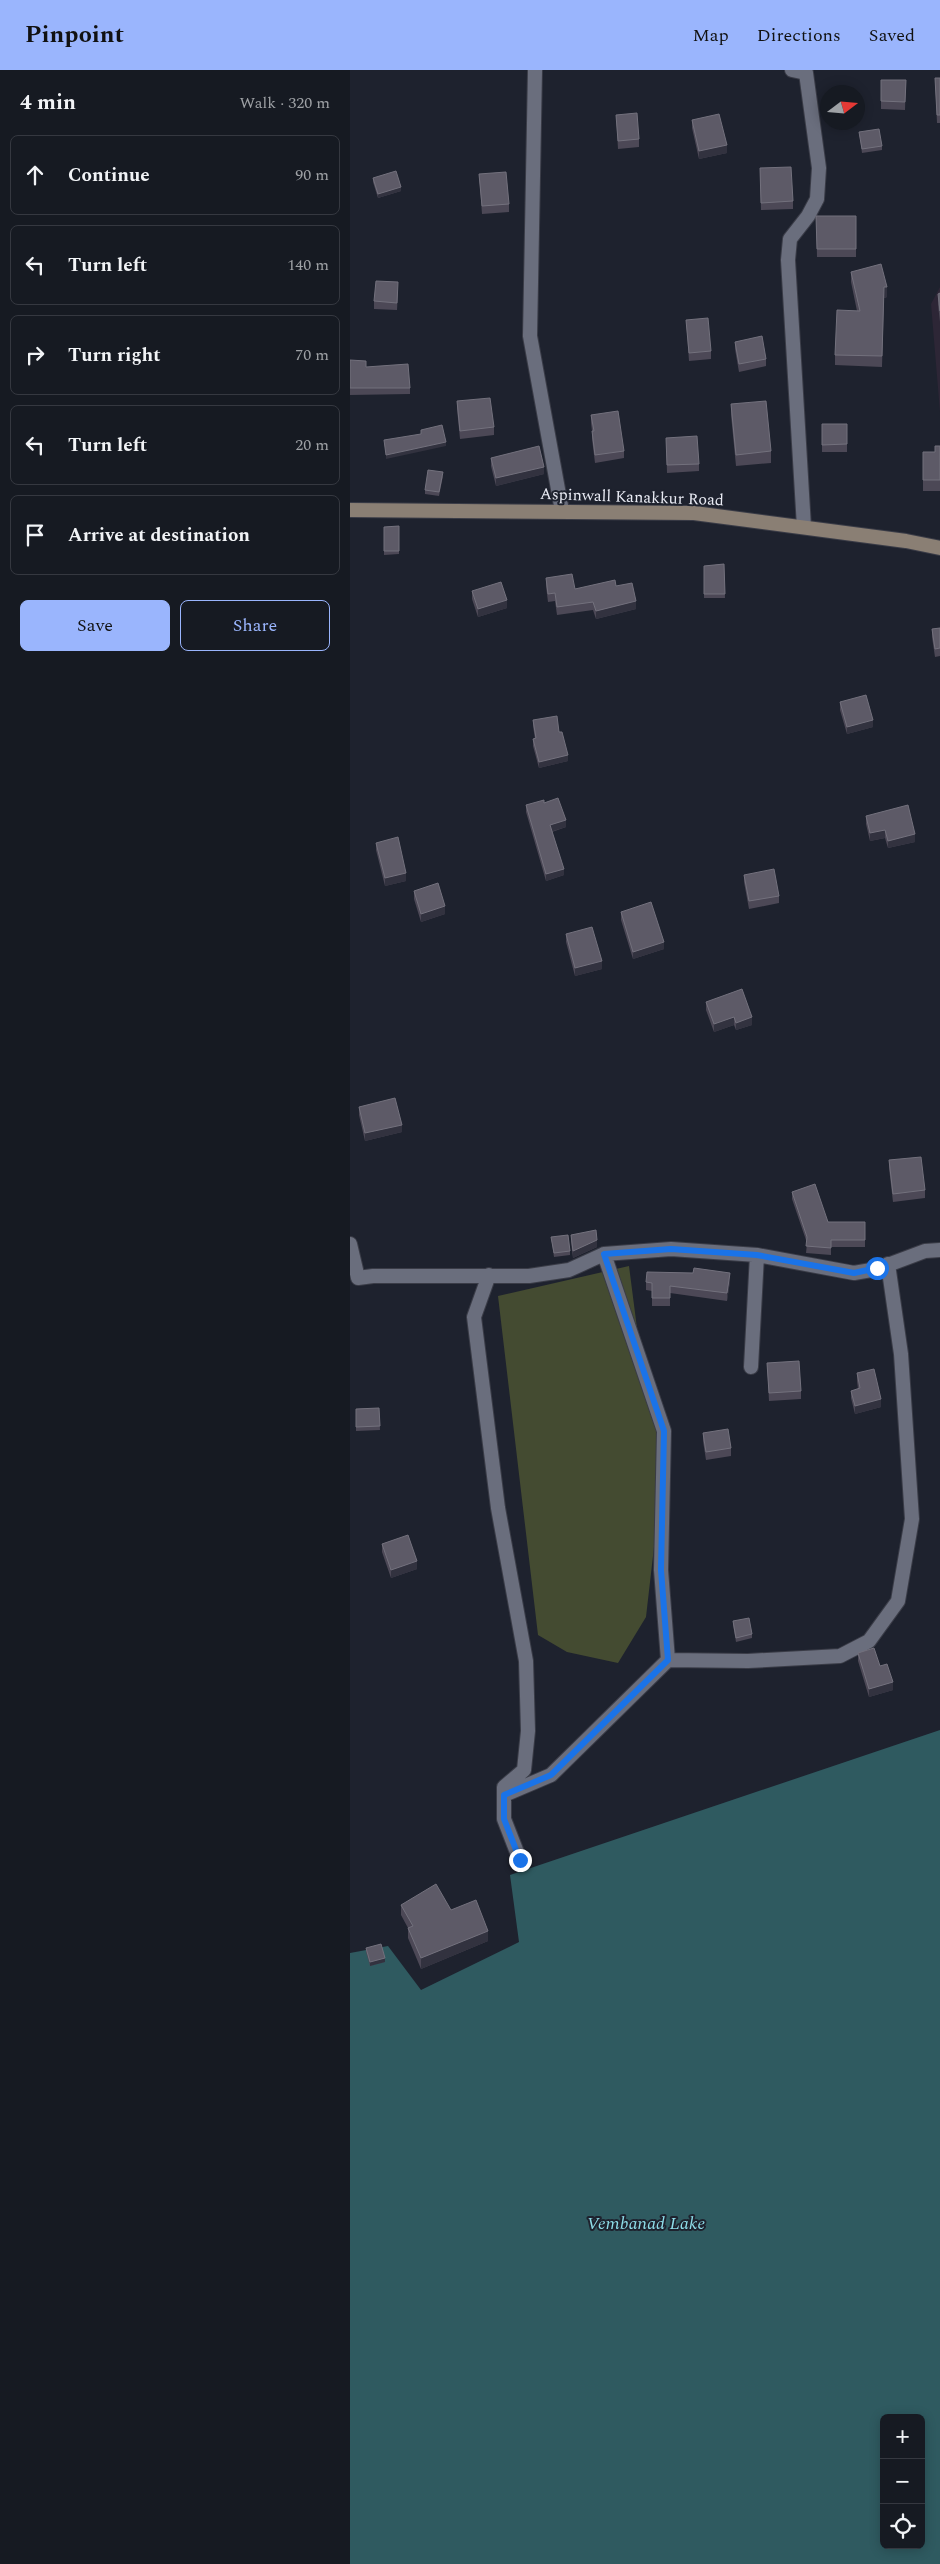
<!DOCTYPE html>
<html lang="en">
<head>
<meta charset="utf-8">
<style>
	:root { --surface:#161a22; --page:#1f232a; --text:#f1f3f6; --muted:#9ea1a5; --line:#353840; --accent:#9ab5fd }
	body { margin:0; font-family:Spectral,serif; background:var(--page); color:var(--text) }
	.controls { position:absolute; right:15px; bottom:15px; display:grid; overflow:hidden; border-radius:8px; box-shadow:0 2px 12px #0003 }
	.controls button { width:45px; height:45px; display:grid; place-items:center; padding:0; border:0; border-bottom:1px solid var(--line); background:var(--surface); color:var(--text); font:25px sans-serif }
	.compass { position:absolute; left:470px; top:15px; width:45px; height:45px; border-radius:50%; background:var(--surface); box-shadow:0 2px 12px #0003; rotate:74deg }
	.stop { position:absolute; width:15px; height:15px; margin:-11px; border:4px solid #1a73e8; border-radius:50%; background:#fff }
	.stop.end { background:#1a73e8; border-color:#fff; box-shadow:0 1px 5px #0008 }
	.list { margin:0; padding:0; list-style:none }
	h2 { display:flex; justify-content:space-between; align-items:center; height:65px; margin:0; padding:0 20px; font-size:21px }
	h2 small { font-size:16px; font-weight:400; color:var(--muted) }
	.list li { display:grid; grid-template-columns:32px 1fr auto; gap:15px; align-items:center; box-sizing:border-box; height:80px; margin:0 10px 10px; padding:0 10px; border:1px solid var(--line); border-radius:8px }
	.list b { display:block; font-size:19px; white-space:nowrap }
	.list em { font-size:16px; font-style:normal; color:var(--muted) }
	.actions { display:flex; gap:10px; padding:15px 20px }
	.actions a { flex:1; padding:11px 0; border:1px solid var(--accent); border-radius:8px; text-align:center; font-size:18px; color:var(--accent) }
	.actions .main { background:var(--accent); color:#111 }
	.icon { flex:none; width:28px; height:28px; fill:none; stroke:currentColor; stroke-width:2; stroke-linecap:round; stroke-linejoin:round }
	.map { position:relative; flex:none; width:590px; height:2494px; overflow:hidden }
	header { display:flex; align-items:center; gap:30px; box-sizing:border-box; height:70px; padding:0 25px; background:var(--accent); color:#111 }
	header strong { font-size:24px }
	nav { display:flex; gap:28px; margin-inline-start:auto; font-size:18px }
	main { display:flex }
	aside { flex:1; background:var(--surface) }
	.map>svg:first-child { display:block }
	.education { fill:#2d2636 }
	.green { fill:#444b31 }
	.water { fill:#2f5a60; fill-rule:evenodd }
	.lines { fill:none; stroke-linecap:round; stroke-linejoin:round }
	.minor-casing { stroke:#3a3c47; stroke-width:16 }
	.secondary-casing { stroke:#3a3c47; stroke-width:16 }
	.minor { stroke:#6a6e7d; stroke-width:14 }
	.secondary { stroke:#8a7f74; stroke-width:14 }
	.wall { fill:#4c4856 }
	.shaded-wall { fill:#32323f }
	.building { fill:#5d5a67; stroke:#73717d }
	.route { stroke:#1a73e8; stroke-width:6 }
	.labels { text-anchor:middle; stroke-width:4; stroke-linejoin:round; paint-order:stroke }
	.street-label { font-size:16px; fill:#eaecf5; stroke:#1e222e }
	.water-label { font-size:18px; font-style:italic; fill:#8edce8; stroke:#1e222e }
</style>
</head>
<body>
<header>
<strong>Pinpoint</strong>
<nav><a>Map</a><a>Directions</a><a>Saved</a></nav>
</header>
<main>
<aside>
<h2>4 min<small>Walk · 320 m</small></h2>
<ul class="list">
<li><svg class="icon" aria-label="ahead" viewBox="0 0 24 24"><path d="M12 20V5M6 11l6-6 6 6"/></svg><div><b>Continue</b></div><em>90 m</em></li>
<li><svg class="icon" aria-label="left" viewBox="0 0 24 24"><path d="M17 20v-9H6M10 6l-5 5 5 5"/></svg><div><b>Turn left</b></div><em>140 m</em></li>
<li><svg class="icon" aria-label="right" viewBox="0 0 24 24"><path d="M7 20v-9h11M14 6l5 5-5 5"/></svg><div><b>Turn right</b></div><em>70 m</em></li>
<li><svg class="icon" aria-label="left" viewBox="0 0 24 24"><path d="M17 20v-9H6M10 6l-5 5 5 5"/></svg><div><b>Turn left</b></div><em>20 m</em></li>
<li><svg class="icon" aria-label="arrive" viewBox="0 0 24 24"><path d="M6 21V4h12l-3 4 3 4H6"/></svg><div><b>Arrive at destination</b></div></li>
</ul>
<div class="actions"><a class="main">Save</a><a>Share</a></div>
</aside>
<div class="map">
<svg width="590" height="2494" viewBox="0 0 590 2494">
	<rect width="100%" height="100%" fill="#1e222e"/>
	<path class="education" d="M590,217V342L581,234Z"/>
	<path class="green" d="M279,1196L292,1297L314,1390L296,1547L268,1593L217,1582L188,1565L148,1226Z"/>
	<path class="water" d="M590,1660V2494H0V1883L38,1876L71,1920L169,1872L160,1805ZM534,2348H571V2475H534Z"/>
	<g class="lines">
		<g class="minor-casing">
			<path id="minor" d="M185,0L180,266L212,441
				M442,0L456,3L469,98L467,129L458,146L440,169L438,190L454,457
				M0,1174L8,1208L23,1206H179L219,1200L254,1184L321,1179L407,1185L504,1203L527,1199L575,1181L590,1180
				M254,1184L314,1361L311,1500L318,1590
				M139,1205L124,1247L148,1438L176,1591L178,1661L174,1700L154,1717V1749L170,1790
				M401,1297L407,1185
				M154,1725L201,1705L318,1590L398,1591L490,1586L519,1571L548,1531L562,1449L551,1284L538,1194"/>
		</g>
		<g class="secondary-casing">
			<path id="secondary" d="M0,440L344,443L556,471L590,478"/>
		</g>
		<use href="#minor" class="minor"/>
		<use href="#secondary" class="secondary"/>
	</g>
	<path class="wall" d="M585,8H590V53H587Z
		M531,10H556L555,40L531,39Z
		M476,25H478V51L476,33Z
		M266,45L289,69V77L268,79Z
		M342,50L377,83L349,89L342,58Z
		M478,52H501V53L478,55Z
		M509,62L532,76V80L512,83Z
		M410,98L443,131V139L411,140Z
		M129,104L159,134V142L132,144Z
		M23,108L51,121L28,128L23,112Z
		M466,146H506V187H467Z
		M501,202L537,227L534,228L532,297L485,295V285L507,241L501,212Z
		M48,220L47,240L24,239V231Z
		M590,223V252L588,235V224Z
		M336,250L361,281V289L339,291Z
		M385,272L416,289V296L389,302L385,279Z
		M0,290L60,318V324L0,325Z
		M107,331L144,357V365L110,369L107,339Z
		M381,334L421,381V393L386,396L381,345Z
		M241,345L274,381V388L245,393L242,369V361L241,353Z
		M472,354H497V382H472Z
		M316,368L349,394V401L317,403Z
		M590,376V421H573V382H585Z
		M141,388L194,404L146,416L141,396Z
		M93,406L89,426L75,424V420Z
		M49,456V484L34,485V457Z
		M374,494L375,528H354V496Z
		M196,508L225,519L266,516L286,539L246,549L243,540L207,545L205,531L198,532L196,516Z
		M122,521L157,538L128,547L122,529Z
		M590,558V586L585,587L582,567V559Z
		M490,632L523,657L497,664L490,640Z
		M183,650L209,662L218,691L189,698L183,676V669H185L183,656Z
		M194,733L216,757L202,762L214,805L196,811L176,742V735Z
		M516,746L565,772L538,778L535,768L520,771L516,754Z
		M26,773L56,811L35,816L26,780Z
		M394,805L429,826V833L399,839L394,812Z
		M64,821L95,844L71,852L64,829Z
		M271,842L314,879L283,889L271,850Z
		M216,864L252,899L225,906L216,872Z
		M356,932L402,955L386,960L384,955L364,962L356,940Z
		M9,1037L52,1062L15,1071L9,1045Z
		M539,1090L575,1120V1128L543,1132L539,1098Z
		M442,1122L478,1152H515V1177H481V1185L456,1183L457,1173L442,1129Z
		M221,1165L247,1177L223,1188L221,1172Z
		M201,1167L220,1181V1185L204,1187Z
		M380,1211L377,1231L320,1223V1236H302V1221L296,1220V1212Z
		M417,1293L451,1321V1329L419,1331Z
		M507,1303L531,1337L505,1344L501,1328V1321L508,1319L507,1311Z
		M29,1338L30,1360L6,1361V1339Z
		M353,1363L381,1378V1386L356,1390L353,1371Z
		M32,1474L67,1499L41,1508L32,1482Z
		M383,1551L402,1564V1568L386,1572L383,1555Z
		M508,1583L530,1596L543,1620L519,1627L508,1591Z
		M51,1835L101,1840L138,1871L71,1899L58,1868V1858L51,1845Z
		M16,1878L35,1892L20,1896L16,1882Z"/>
	<path class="shaded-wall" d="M377,75V83L349,89V81Z
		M51,117V121L28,128V124Z
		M534,217H537V227L534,228L532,297Z
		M96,372V376L36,389V385Z
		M194,397V404L146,416V408Z
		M157,530V538L128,547V539Z
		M286,531V539L246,549V541Z
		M523,650V657L497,664V657Z
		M218,685V691L189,698V692Z
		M216,750V757L200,762V755Z
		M535,760V768L520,771V763Z
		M565,764V772L538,778V771Z
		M214,799V805L196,811V804Z
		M56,803V811L35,816V808Z
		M95,836V844L71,852V844Z
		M314,872V879L283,889V882Z
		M252,891V899L225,906V898Z
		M384,947V955L364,962V954Z
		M402,947V955L386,960V953Z
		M52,1055V1062L15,1071V1063Z
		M247,1170V1177L223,1188V1181Z
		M380,1203V1211L377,1231V1223Z
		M531,1329V1337L505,1344V1336Z
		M67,1491V1499L41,1508V1500Z
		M543,1612V1620L519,1627V1619Z
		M138,1861V1871L71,1899V1888Z
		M35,1888V1892L20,1896V1892Z"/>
	<path class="building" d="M585,8H590V45H587Z
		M531,10H556L555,32L531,31Z
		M476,25H478V44Z
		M287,43L289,69L268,71L266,45Z
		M369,44L377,75L349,81L342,50Z
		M529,59L532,76L512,79L509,62Z
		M441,97L443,131L411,133L410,98Z
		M46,101L51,117L28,124L23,108Z
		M156,102L159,134L132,136L129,104Z
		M466,146H506V179H467Z
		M531,194L537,217H534L532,286L485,285L487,240L510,241L501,202Z
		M26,211L48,212L47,233L24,231Z
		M590,223V241L588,224Z
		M358,248L361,281L339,283L336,250Z
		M412,266L416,289L389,294L385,272Z
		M0,290L16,291V297L58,294L60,318H0Z
		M140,328L144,357L110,361L107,331Z
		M416,331L421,381L386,385L381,334Z
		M268,341L274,381L245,385L242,361H244L241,345Z
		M472,354H497V374L472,375Z
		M92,355L96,372L36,385L34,370L71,364V360Z
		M347,366L349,394L317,395L316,368Z
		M189,376L194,397L146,408L141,388Z
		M585,376H590V410H573V382H585Z
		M78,400L93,402L89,422L75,420Z
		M49,456V481H34V457Z
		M374,494L375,524H354V496Z
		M222,504L225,519L265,510L266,516L282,513L286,531L246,541L243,532L207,537L205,523L198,524L196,508Z
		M151,512L157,530L128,539L122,521Z
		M590,558V578L585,579L582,559Z
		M516,625L523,650L497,657L490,632Z
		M207,646L209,662H212L218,685L189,692L183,669L186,668L183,650Z
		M208,728L216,750L200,755L214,799L196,804L176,735L194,730V733Z
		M558,735L565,764L538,771L535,760L520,763L516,746Z
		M48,767L56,803L35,808L26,773Z
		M424,799L429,826L399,831L394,805Z
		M88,813L95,836L71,844L64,821Z
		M301,832L314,872L283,882L271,842Z
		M242,857L252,891L225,898L216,864Z
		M392,919L402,947L386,953L384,947L364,954L356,932Z
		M45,1028L52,1055L15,1063L9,1037Z
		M571,1087L575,1120L543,1124L539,1090Z
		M465,1114L478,1152H515V1170H481V1178L456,1176L457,1167L442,1122Z
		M246,1160L247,1170L223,1181L221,1165Z
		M218,1165L220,1181L204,1183L201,1167Z
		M344,1198L380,1203L377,1223L320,1216V1228H302V1213L296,1212L297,1202L343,1203Z
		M449,1291L451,1321L419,1323L417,1293Z
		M524,1299L531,1329L505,1336L501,1321L510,1318L507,1303Z
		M29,1338L30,1356L6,1357V1339Z
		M378,1359L381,1378L356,1382L353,1363Z
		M58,1465L67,1491L41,1500L32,1474Z
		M399,1548L402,1564L386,1568L383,1551Z
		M524,1578L530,1596L537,1594L543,1612L519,1619L508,1583Z
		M86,1814L101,1840L126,1830L138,1861L71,1888L58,1858L63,1856L51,1835Z
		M31,1874L35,1888L20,1892L16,1878Z"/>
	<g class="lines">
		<path class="route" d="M170,1790L154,1749V1725L201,1705L318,1590L311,1500L314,1361L254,1184L321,1179L407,1185L504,1203L527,1198"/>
	</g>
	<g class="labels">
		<g class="street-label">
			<text transform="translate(282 426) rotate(2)" y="6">Aspinwall Kanakkur Road</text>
		</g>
		<g class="water-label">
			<text x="296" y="2159">Vembanad Lake</text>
		</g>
	</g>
</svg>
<div class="controls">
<button>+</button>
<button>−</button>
<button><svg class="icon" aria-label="locate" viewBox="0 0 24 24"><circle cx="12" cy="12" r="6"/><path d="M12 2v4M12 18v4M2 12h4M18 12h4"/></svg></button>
</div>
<svg class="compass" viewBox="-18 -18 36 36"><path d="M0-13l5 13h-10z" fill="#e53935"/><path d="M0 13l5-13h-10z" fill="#9ea1a5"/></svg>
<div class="stop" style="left:527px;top:1198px"></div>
<div class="stop end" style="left:170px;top:1790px"></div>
</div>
</main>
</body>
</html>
